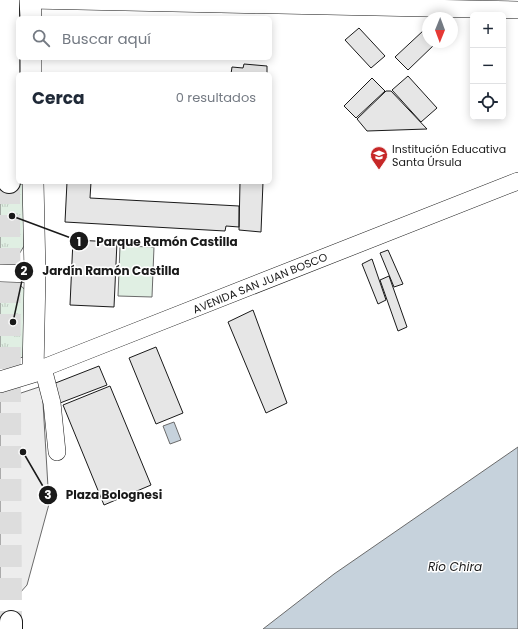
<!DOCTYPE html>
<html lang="es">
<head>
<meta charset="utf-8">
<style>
	:root { --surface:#fff; --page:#f6f6f7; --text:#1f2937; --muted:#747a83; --line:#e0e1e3 }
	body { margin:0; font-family:Poppins,sans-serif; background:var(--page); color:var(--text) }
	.controls { position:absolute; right:12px; top:12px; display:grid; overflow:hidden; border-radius:6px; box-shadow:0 2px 10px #0003 }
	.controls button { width:36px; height:36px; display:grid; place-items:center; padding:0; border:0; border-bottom:1px solid var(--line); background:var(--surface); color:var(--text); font:20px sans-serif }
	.compass { position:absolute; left:422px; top:12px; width:36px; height:36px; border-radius:50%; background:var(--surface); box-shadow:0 2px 10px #0003; rotate:181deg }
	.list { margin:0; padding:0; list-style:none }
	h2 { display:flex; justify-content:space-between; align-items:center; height:52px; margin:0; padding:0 16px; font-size:17px }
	h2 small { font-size:13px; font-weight:400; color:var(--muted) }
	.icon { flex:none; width:22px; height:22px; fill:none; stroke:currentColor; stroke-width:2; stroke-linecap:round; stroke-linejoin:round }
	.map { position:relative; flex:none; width:518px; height:629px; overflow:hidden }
	.search { position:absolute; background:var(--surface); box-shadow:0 2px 10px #0003; left:16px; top:16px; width:256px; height:44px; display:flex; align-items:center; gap:10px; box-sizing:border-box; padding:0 14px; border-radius:6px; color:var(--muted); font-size:15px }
	.panel { position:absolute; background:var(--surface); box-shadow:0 2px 10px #0003; left:16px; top:72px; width:256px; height:112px; border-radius:6px }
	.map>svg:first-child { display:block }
	.grass { fill:#e0efe3; stroke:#6a6a6a }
	.park { fill:url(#park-tufts); stroke:#6a6a6a }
	.parking { fill:#ededed; stroke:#6a6a6a }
	.water { fill:#c6d2dc; stroke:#6a6a6a }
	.building { fill:#e6e6e6; stroke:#1a1a1a }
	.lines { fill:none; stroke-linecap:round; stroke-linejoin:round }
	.highway-tunnel { stroke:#ddd; stroke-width:22; stroke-dasharray:22 11; stroke-linecap:butt }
	.minor-casing { stroke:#1a1a1a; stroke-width:18 }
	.major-casing { stroke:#1a1a1a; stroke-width:22 }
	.highway-casing { stroke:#1a1a1a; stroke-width:24 }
	.minor { stroke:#fff; stroke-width:17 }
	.major { stroke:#fff; stroke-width:21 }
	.highway { stroke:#fff; stroke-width:22 }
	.labels { text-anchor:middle; stroke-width:3; stroke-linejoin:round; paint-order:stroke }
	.poi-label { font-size:11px; fill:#1a1a1a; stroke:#fff; text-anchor:start }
	.street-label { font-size:11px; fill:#1a1a1a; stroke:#fff }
	.water-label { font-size:12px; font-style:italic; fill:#1a1a1a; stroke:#fff }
	.leader { fill:none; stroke:#1a1a1a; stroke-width:1.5 }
	.callout-dot { fill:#1a1a1a; stroke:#fff; stroke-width:1.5 }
	.mark-label { font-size:12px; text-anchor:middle; font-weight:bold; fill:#fff }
	.callout-label { font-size:12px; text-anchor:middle; font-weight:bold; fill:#1a1a1a; stroke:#fff; stroke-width:3; stroke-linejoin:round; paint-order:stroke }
</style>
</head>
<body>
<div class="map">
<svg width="518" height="629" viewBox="0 0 518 629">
	<defs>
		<pattern id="park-tufts" width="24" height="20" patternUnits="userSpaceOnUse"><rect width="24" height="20" fill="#e0efe3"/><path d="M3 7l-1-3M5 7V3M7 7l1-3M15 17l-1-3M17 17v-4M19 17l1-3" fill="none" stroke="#c0ccc2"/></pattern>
	</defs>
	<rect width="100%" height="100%" fill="#fff"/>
	<path class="grass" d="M120,246L154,247L152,297L118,296Z"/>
	<path class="park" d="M23,184L24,246L18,256H0V185Z
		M2,284C11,285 22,282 26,292L23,357L5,363L0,361V285Z"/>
	<path class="parking" d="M42,386L49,504L27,585L19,594L0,593V400Z"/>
	<path class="water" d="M174,422L181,440L170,444L163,426Z
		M518,447V629H263L334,574Z"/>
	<path class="building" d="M359,28L385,56L371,68L345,40Z
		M424,30L428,34V42L436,43L408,70L395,57Z
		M244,64L267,66V74H231L232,67L243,68Z
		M408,76L437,108L421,122L392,90Z
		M372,78L385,91L356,118L344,106Z
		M386,91H391L427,129L367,131L357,119Z
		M67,182H91L90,198L239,206V227L226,226L225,231L65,222Z
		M240,182H263L261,232L239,230Z
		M73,240L117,242L114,307L70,305Z
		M388,250L403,284L394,287L380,253Z
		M372,259L386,300L378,304L362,264Z
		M389,276L407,327L398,331L380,280Z
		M253,310L287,403L266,413L228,322Z
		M156,347L183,413L156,424L129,358Z
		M99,366L107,385L60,403L53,384Z
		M110,386L151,485L104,505L63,405Z"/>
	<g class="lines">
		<path class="highway-tunnel" d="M9,182L11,622"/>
		<g class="minor-casing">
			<path id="minor" d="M30,0L518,10
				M0,273L35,274
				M43,368L52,403L57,452
				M33,372L518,181"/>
		</g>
		<g class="major-casing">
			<path id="major" d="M30,0L31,18
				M31,58V74
				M0,382L33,372L35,274L33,182"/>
		</g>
		<g class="highway-casing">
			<path id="highway" d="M8,0L9,182
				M11,622V629"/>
		</g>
		<use href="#minor" class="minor"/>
		<use href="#major" class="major"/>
		<use href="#highway" class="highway"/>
	</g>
	<defs>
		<g id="school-pin" transform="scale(0.9)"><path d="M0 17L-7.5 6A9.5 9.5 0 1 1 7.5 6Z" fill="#c62828" stroke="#fff"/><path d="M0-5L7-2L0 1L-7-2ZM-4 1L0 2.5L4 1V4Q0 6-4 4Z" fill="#fff"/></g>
	</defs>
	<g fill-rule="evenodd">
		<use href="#school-pin" x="379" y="155"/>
	</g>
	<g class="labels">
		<g class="poi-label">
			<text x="392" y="153">Institución Educativa<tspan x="392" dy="13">Santa Úrsula</tspan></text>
		</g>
		<g class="street-label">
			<text transform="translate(260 283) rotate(-22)" y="4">AVENIDA SAN JUAN BOSCO</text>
		</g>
		<g class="water-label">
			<text x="455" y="571">Río Chira</text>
		</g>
	</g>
	<path class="leader" d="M12 216L79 241M13 322L24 271M23 452L48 495"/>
	<g class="callout-dot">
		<circle cx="12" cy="216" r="4"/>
		<circle cx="13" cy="322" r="4"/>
		<circle cx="23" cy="452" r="4"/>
		<circle cx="79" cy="241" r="10"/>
		<circle cx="24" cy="271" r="10"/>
		<circle cx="48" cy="495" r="10"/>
	</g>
	<g class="mark-label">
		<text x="79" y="246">1</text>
		<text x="24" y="275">2</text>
		<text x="48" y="499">3</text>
	</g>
	<g class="callout-label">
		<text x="167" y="246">Parque Ramón Castilla</text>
		<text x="111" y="275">Jardín Ramón Castilla</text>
		<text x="114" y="499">Plaza Bolognesi</text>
	</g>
</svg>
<div class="controls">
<button>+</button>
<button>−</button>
<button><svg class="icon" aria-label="locate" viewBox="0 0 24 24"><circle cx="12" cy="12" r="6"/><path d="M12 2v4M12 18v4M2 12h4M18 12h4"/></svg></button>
</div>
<svg class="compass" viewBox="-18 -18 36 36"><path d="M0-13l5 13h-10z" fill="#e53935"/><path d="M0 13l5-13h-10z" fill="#747a83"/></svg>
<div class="search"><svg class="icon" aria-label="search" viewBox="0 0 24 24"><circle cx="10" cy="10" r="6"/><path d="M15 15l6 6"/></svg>Buscar aquí</div>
<section class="panel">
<h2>Cerca<small>0 resultados</small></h2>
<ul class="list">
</ul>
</section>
</div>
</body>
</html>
